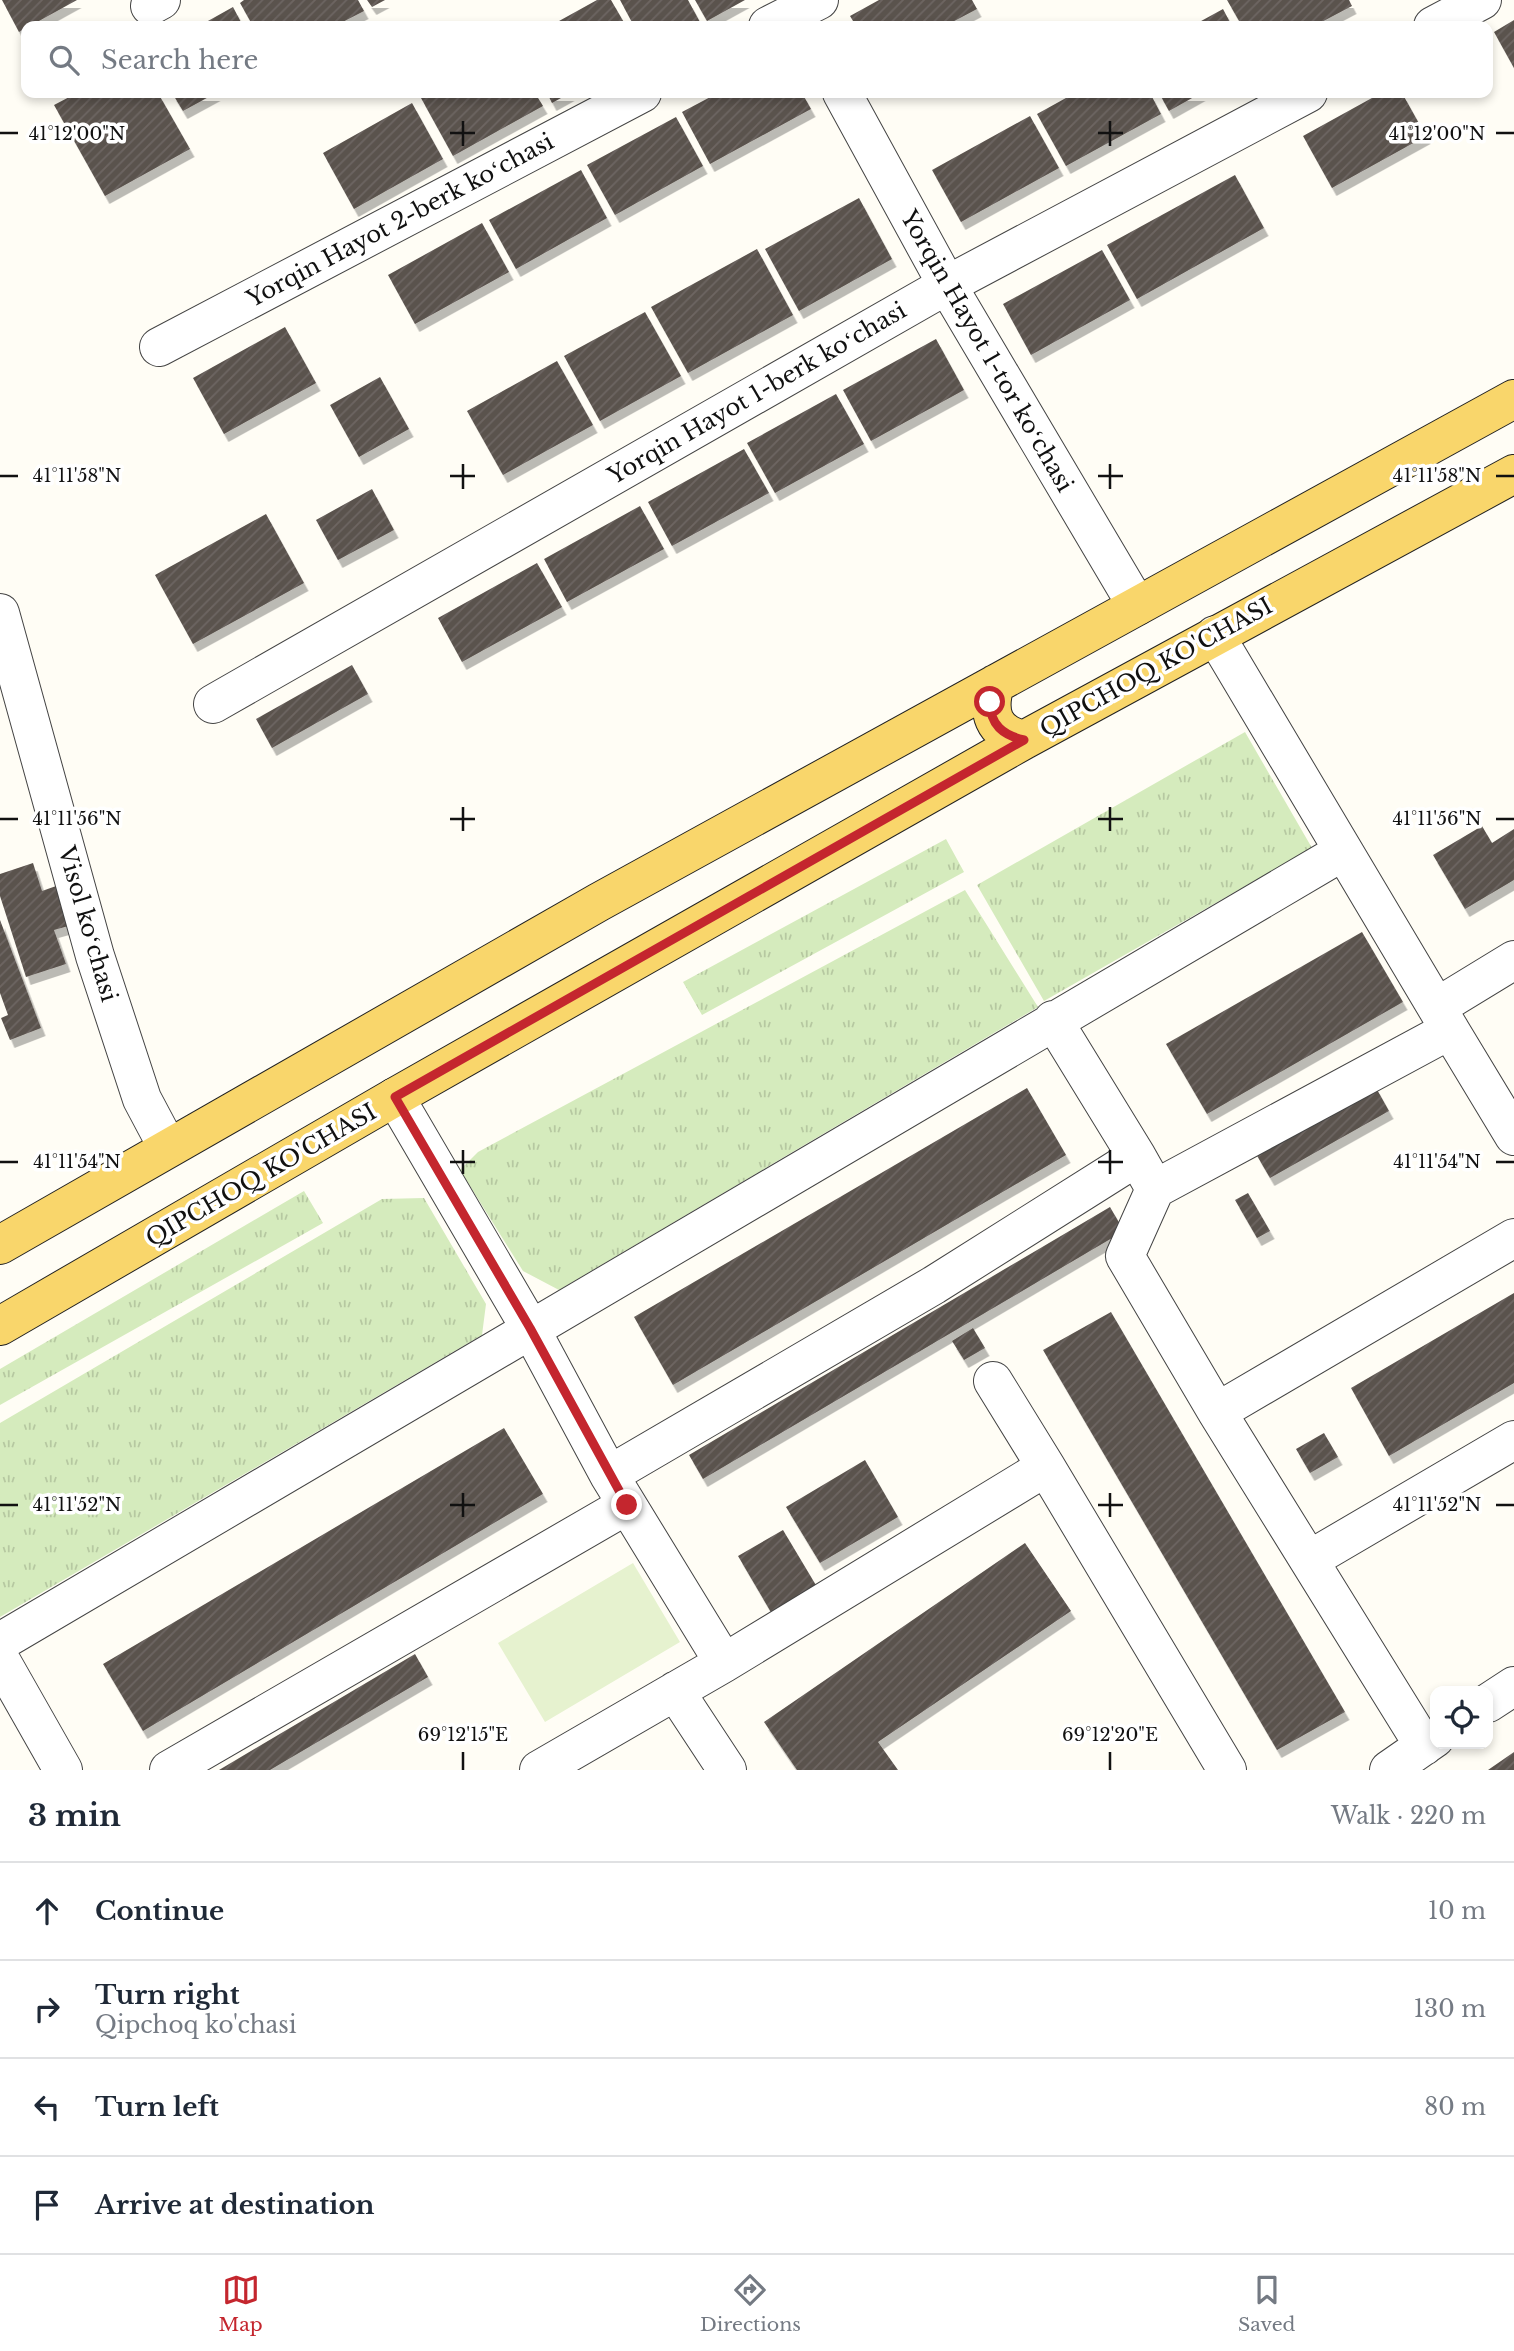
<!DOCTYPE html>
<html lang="en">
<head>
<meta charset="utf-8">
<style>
	:root { --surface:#fff; --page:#f6f6f7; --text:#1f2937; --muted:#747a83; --line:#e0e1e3; --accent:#c4262e }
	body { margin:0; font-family:"Libre Baskerville",serif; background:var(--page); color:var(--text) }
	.controls { position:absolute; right:21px; bottom:21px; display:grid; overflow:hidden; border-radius:14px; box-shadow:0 4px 10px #0003 }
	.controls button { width:63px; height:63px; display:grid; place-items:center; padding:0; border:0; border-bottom:2px solid var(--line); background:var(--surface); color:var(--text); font:35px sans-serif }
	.stop { position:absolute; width:21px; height:21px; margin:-16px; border:5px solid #c4262e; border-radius:50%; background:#fff }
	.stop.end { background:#c4262e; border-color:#fff; box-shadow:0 2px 7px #0008 }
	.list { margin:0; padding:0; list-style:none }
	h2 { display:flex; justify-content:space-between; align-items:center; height:91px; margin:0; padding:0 28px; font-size:30px }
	h2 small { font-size:23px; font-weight:400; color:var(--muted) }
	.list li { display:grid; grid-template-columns:46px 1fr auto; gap:21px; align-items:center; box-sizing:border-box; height:98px; padding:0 28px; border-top:2px solid var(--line) }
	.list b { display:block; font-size:26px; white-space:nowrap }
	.list p { margin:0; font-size:23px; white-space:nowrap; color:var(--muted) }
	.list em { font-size:23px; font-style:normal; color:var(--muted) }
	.icon { flex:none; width:38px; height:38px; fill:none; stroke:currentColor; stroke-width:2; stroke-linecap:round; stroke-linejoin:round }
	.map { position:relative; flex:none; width:1514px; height:1770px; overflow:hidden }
	.search { position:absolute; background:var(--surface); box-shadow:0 4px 10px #0003; left:21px; right:21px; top:21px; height:77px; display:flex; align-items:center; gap:18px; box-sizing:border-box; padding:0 24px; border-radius:14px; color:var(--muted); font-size:26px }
	.sheet { height:483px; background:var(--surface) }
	nav { display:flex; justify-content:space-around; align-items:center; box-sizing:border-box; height:98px; border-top:2px solid var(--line); background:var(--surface); font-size:19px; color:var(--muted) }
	nav a { display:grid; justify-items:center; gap:4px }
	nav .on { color:var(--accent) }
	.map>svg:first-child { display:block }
	.grass { fill:url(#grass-tufts) }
	.pitch { fill:#e6f2cf }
	.building { fill:url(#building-hatch); filter:url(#shadow) }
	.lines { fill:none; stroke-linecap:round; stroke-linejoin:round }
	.minor-casing { stroke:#444; stroke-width:40 }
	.major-casing { stroke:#222; stroke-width:40 }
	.minor { stroke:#fff; stroke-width:38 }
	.major { stroke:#f9d66b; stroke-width:38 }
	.route { stroke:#c4262e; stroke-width:9 }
	.ticks { fill:none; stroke:#111; stroke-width:2.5 }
	.labels { text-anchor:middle; stroke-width:7; stroke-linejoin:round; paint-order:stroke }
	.street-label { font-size:23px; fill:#111; stroke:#fff }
	.ticks-label { font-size:18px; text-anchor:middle; fill:#111; stroke:#fff; stroke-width:7; stroke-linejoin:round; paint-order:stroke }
</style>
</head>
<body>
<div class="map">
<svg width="1514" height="1770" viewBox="0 0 1514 1770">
	<defs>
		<pattern id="grass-tufts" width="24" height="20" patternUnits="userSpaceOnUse" patternTransform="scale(1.75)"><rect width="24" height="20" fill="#d5ebbd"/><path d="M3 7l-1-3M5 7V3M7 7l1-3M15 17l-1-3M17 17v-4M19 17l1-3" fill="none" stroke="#b6c8a1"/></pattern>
		<pattern id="building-hatch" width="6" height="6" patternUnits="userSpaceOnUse" patternTransform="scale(1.75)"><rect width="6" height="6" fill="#5a524d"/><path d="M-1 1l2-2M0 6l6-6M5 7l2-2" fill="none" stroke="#6d6662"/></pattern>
		<filter id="shadow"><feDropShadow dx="4.5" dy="8" stdDeviation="0" flood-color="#0004"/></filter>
	</defs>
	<rect width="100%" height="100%" fill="#fffdf5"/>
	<path class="grass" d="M1245,732L1312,848L1044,1001L977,885Z
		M946,839L964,872L702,1015L683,982Z
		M965,890L1038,1007L559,1290L523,1271L460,1170L478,1152Z
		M304,1191L323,1223L0,1405V1369Z
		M424,1198L486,1304L482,1335L0,1617V1423L382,1199Z"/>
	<path class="pitch" d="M633,1563L680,1642L545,1722L498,1643Z"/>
	<path class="building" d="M2,0H77L19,32Z
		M244,0H358L364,11L335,26H253L240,3Z
		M367,0H385L372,7Z
		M597,0H611L626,26H550Z
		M620,0H688L701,24L696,26H634Z
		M695,0H745L707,21Z
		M879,0H972L977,9L945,26H856L850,16Z
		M1227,0H1349L1352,6L1314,26H1242Z
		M233,7L243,26H199Z
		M1223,9L1232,26H1192Z
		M1514,20V68L1494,32Z
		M77,93H158L190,149L105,196L54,105Z
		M172,93H216L183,111Z
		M430,93H535L543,106L453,156L421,98Z
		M547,93H570L552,103Z
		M718,93H802L811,109L710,164L682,112Z
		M1075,93H1150L1161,114L1066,166L1037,114Z
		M1159,93H1201L1169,111Z
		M1381,93H1402L1426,136L1332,188L1303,136Z
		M412,103L443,159L354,209L323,153Z
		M1030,116L1059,168L961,222L932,170Z
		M676,117L703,166L615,215L587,165Z
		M581,170L607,218L516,269L489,220Z
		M1235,175L1264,228L1137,299L1107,245Z
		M859,198L892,259L799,311L765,249Z
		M482,223L509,272L415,324L388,275Z
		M757,249L793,315L688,373L651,307Z
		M1102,250L1130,300L1031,355L1003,304Z
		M645,312L681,376L600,421L564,356Z
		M285,327L316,383L224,434L193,378Z
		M936,339L964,390L871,441L843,390Z
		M557,361L593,425L503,475L467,411Z
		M380,377L409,429L359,457L330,405Z
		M836,394L864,444L775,493L747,443Z
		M744,449L769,493L672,546L648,502Z
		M372,489L394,530L338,560L316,520Z
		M640,506L664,549L567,602L544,559Z
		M266,514L304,583L193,644L155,575Z
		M537,563L562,607L462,662L438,618Z
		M352,665L368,694L272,748L256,719Z
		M1482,826L1492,843L1514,829V880L1465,909L1433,855Z
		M33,863L42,891L59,885L72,925L54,930L66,964L26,977L0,896V874Z
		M0,920L41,1028L10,1040L1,1018L8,1015L0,993Z
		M1362,932L1403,1002L1207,1114L1166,1044Z
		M1375,1086L1389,1111L1270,1178L1256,1154Z
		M1027,1088L1066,1155L673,1385L634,1317Z
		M1248,1193L1270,1231L1257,1238L1235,1200Z
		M1110,1207L1124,1231L703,1479L689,1455Z
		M1514,1293V1383L1389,1456L1351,1388Z
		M1111,1312L1345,1712L1277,1750L1043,1350Z
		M973,1328L985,1348L964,1360L952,1341Z
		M504,1428L543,1494L143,1731L103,1664Z
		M1324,1433L1338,1457L1310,1473L1296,1449Z
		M865,1460L898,1517L820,1563L786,1507Z
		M783,1530L817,1587L772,1614L738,1556Z
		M1025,1543L1071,1611L878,1742L898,1770H797L764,1722Z
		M415,1654L428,1677L270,1770H219Z
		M1514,1752V1770H1488Z"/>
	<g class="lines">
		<g class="minor-casing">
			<path id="minor" d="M150,6L161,0
				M768,26L819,0
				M1433,26L1482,0
				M842,93L947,285L1137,606
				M159,347L642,93
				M0,613L95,956L142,1099L168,1148
				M213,704L947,285L1308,93
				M1437,1007L1514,960
				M1053,1020L1137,1157
				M1450,1030L1514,1136
				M395,1097L530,1328L609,1475L724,1663
				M1155,1189L1125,1256L1217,1412L1424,1746
				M993,1381L1046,1467
				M1217,1412L1514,1238
				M609,1475L934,1285L1137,1157L1155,1189L1450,1030L1215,635
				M1309,1560L1514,1440
				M0,1642L1342,852
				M0,1659L63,1770
				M675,1691L727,1770
				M1488,1703L1514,1686
				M169,1770L627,1505
				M539,1770L724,1663L1046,1467L1227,1770
				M1389,1770L1435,1738"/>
		</g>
		<g class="major-casing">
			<path id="major" d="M995,684C987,712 992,733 1024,740
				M0,1245L599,902L1514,399
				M0,1326L395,1097L1024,740L1514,474"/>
		</g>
		<use href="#minor" class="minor"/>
		<use href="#major" class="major"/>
	</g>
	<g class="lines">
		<path class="route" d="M627,1505L530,1328L395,1097L1024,740C1003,735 990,725 990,702"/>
	</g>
	<path class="ticks" d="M463,121V146M1110,121V146M0,133H18M450,133H475M1098,133H1123M1496,133H1514M463,464V489M1110,464V489M0,476H18M450,476H475M1098,476H1123M1496,476H1514M463,807V831M1110,807V831M0,819H18M450,819H475M1098,819H1123M1496,819H1514M463,1150V1174M1110,1150V1174M0,1162H18M450,1162H475M1098,1162H1123M1496,1162H1514M463,1493V1517M1110,1493V1517M0,1505H18M450,1505H475M1098,1505H1123M1496,1505H1514M463,1752V1770M1110,1752V1770"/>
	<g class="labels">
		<g class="street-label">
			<text transform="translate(400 220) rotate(-28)" y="8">Yorqin Hayot 2-berk koʻchasi</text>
			<text transform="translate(987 351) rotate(60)" y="8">Yorqin Hayot 1-tor koʻchasi</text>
			<text transform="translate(757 393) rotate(-30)" y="8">Yorqin Hayot 1-berk koʻchasi</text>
			<text transform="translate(1156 667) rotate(-29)" y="8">QIPCHOQ KO'CHASI</text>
			<text transform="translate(88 924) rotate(74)" y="8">Visol koʻchasi</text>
			<text transform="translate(261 1175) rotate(-30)" y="8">QIPCHOQ KO'CHASI</text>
		</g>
	</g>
	<g class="ticks-label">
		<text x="77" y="140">41°12'00"N</text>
		<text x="1437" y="140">41°12'00"N</text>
		<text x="77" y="482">41°11'58"N</text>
		<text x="1437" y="482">41°11'58"N</text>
		<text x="77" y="825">41°11'56"N</text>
		<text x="1437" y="825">41°11'56"N</text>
		<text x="77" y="1168">41°11'54"N</text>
		<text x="1437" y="1168">41°11'54"N</text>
		<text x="77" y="1511">41°11'52"N</text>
		<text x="1437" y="1511">41°11'52"N</text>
		<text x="463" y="1741">69°12'15"E</text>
		<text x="1110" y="1741">69°12'20"E</text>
	</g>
</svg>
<div class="controls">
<button><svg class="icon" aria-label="locate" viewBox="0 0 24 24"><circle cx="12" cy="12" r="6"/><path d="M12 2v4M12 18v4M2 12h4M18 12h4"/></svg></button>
</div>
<div class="stop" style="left:990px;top:702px"></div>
<div class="stop end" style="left:627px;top:1505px"></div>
<div class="search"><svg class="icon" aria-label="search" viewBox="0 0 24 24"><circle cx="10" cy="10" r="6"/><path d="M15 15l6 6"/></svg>Search here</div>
</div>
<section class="sheet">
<h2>3 min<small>Walk · 220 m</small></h2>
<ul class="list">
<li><svg class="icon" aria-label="ahead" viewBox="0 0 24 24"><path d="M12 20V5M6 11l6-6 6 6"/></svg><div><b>Continue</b></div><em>10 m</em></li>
<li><svg class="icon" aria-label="right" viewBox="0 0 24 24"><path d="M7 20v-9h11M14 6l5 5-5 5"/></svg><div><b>Turn right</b><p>Qipchoq ko'chasi</p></div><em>130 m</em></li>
<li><svg class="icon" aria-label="left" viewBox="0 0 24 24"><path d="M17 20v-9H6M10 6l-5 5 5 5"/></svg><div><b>Turn left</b></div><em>80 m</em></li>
<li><svg class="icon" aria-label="arrive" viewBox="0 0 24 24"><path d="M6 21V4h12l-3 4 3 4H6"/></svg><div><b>Arrive at destination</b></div></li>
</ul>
</section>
<nav>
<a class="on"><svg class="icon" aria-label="map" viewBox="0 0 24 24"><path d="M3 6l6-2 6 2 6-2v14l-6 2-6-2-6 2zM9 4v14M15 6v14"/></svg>Map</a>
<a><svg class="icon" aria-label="directions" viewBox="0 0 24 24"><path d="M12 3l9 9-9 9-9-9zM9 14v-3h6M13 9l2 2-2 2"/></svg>Directions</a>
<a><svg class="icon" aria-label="saved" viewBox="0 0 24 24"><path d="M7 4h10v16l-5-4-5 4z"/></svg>Saved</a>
</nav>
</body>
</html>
